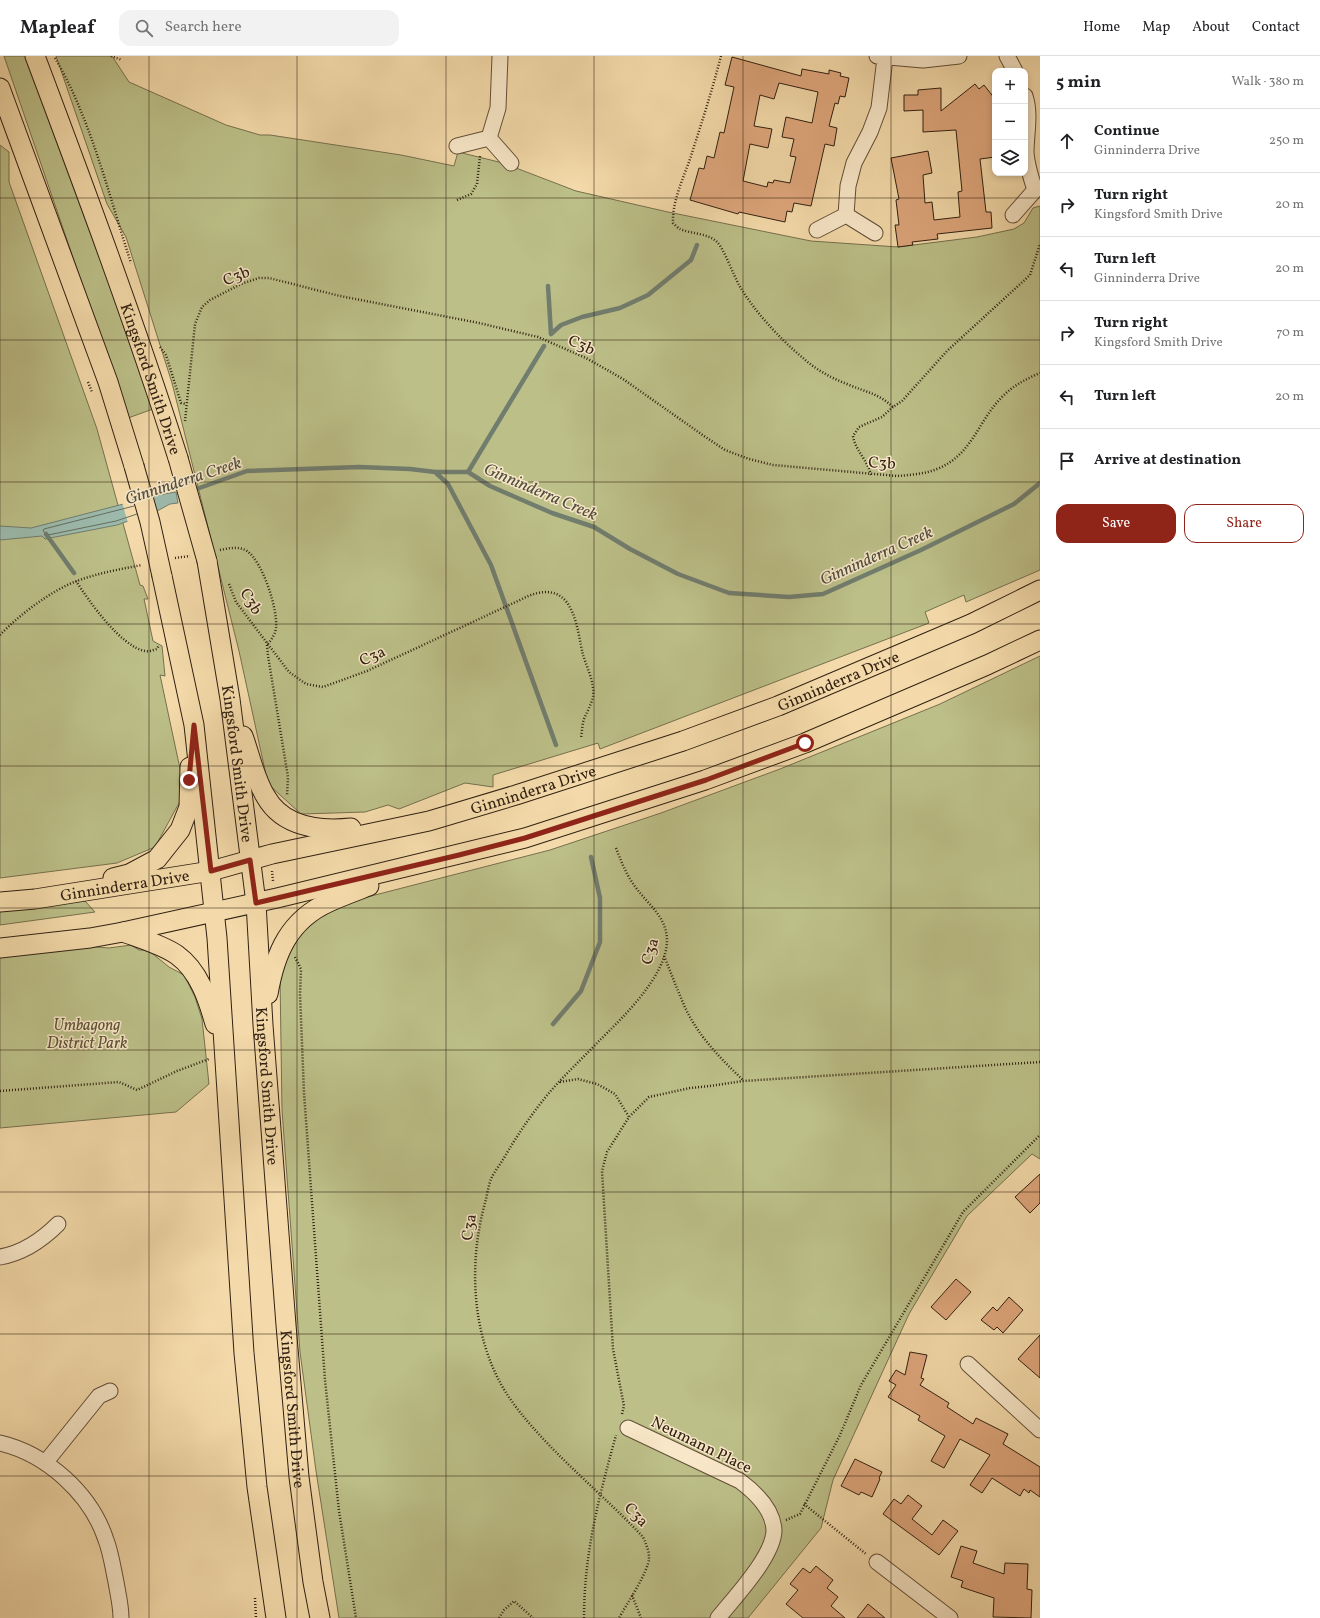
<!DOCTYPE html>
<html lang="en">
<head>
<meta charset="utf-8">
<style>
	:root { --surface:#fff; --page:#f2f2f2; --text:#202124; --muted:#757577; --line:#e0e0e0; --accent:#8f2418 }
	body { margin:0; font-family:Vollkorn,serif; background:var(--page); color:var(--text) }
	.controls { position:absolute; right:12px; top:12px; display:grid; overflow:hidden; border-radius:8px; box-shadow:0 2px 6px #0003 }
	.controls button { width:36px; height:36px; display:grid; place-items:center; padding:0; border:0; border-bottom:1px solid var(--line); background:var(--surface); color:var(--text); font:20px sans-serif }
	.stop { position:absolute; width:12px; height:12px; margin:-9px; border:3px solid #8f2418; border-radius:50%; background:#fff }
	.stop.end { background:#8f2418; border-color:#fff; box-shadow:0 1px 4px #0008 }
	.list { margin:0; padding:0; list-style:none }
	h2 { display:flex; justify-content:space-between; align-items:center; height:52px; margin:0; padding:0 16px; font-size:17px }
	h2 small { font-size:13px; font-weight:400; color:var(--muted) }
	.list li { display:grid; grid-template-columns:26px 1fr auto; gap:12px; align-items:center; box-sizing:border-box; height:64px; padding:0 16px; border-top:1px solid var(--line) }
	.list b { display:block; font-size:15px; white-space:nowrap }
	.list p { margin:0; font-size:13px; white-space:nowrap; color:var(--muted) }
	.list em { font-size:13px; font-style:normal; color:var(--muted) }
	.actions { display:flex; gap:8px; padding:12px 16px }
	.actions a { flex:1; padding:9px 0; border:1px solid var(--accent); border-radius:12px; text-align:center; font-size:14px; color:var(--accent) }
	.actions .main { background:var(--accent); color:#fff }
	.icon { flex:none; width:22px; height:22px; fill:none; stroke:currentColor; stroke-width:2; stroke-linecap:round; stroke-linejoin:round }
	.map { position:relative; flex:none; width:1040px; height:1562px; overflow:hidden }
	header { display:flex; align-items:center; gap:24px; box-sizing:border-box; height:56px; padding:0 20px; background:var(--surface); border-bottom:1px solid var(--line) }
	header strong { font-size:19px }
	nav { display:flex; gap:22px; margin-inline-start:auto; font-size:14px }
	.search { width:280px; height:36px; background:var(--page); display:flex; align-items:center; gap:10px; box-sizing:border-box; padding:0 14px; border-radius:12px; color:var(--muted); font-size:15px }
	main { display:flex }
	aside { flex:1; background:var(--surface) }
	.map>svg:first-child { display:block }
	.green { fill:#bcbf88; stroke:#76704d }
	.water { fill:#9cbaac; stroke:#717d6e }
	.pier { fill:#f4daaa }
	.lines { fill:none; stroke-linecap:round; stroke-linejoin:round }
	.shore { stroke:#666e5f; stroke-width:1 }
	.stream { stroke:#717d6e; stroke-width:4.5 }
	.building { fill:#dea67c; stroke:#312112; fill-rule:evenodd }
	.minor-casing { stroke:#624f38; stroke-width:17 }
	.major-casing { stroke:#312112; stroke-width:21 }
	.path { stroke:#312112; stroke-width:2.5; stroke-dasharray:1 2; stroke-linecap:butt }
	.minor { stroke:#f8e7c8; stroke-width:15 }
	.major { stroke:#f4daaa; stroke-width:19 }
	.major-bridge-casing { stroke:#312112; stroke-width:21; stroke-linecap:butt }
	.major-bridge { stroke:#f4daaa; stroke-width:19 }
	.route { stroke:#8f2418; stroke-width:5 }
	.grid { fill:none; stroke:#312112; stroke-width:1; stroke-opacity:0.55 }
	.labels { text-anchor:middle; stroke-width:3; stroke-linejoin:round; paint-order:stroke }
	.street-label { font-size:16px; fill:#312112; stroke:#f8e7c8 }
	.park-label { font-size:16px; font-style:italic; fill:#5b5035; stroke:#f8e7c8 }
	.water-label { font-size:17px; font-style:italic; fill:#514f40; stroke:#f8e7c8 }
</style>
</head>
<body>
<header>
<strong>Mapleaf</strong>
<div class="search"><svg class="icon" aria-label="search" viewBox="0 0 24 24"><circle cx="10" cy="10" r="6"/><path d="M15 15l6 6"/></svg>Search here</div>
<nav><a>Home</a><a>Map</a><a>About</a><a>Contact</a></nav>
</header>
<main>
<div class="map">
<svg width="1040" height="1562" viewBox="0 0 1040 1562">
	<rect width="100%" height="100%" fill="#f4daaa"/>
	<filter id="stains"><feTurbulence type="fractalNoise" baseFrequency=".005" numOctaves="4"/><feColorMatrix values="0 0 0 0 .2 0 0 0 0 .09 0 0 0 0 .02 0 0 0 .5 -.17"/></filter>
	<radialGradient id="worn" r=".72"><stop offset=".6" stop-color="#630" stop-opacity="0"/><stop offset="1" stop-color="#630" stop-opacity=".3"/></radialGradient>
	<path class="green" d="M4,0H29L153,353L128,362Z
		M56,0H112L129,26L226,69L260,79H270L401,99L454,110L458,96L503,107L576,135L668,156L811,185L898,191L977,181L1014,173L1024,167L1033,152L1040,150V514L966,546L964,539L925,556L929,567L600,693L598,687L493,719V731L465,727L399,753L388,749L365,756L301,758L268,728L239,595L172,327L126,181L107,148Z
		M0,89L9,96V126L97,373L140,529L143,530L148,543H144L153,585L162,590L165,620L160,619L185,736L155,791L117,807L0,822Z
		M1040,600V1103L1032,1098L967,1160L909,1258L833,1424L821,1472L748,1562H339L316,1415L300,1296L282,1054L280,921L294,878L340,848L550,794L661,757L780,713L940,648Z
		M85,845L95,856L0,869V852Z
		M131,889L139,894H148L169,911L184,919L195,941L202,963L209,1028L176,1056L0,1072V899L85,890L109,892Z"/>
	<path class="water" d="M176,436L178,447L170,448L159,454L117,469L45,483L42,480L0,484V470L31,472L158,439Z"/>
	<path class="pier" d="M153,439L158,457L128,467L122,446Z"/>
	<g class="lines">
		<path class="shore" d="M134,450L44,473L43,475L48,479L116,465L137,458"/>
		<path class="stream" d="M548,230L551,278
			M551,278L561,269L582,261L620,252L648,239L691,204L697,189
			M435,416L448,428L491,509L556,689
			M468,416L544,290
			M191,435L247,415L359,411L410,413L435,416H468L490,430L552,457L594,471L630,493L678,518L729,537L789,541L823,538L921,494L1014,448L1040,427
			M46,478L74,517
			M553,968L581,935L600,886V842L591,801"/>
	</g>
	<path class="building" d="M732,1L801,20L802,13L829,18V14L841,17L840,20L849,22L845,41L840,40L838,48L835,47L829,70L837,72L834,90L825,88L811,150L794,147L792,156L787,155L785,166L739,156L738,158L690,144L699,112L704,113L707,100L714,102L720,76L724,77L734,31L725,29ZM779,27L818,36L812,67L786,61L782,81L794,83L790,100L796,101L790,127L774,124L773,127L768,126L767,131L743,125L750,88L768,92L772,73L754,70L760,39L774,43Z
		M975,28L979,33L984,29L995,43V101L980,103L986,156H991L992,172L937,178L938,183L912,186L913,189L898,191L895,169H899L896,144L899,143L891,102L928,95L932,117L923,119L925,147L932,146L934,164L960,161L958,136L962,135L956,74L923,76V54L904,55V39H918V34L941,32V55Z
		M1040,1118V1147L1030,1157L1015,1141Z
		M956,1223L971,1236L946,1264L931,1251Z
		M1009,1241L1023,1254L1003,1277L997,1271L994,1274L981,1264L993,1251L997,1255Z
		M1040,1279V1322L1018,1303Z
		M910,1296L927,1299L921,1322L924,1323L920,1329L949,1347L947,1351L973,1368L976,1362L1008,1378L1003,1388L1040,1411V1441L1030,1434L1029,1437L1024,1433L1020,1440L992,1422L982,1437L970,1429L990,1399L960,1383L944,1412L931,1405L945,1380L918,1364L920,1360L888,1341L896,1329L889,1325L896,1314L905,1319Z
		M855,1403L882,1416L879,1422L880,1423L872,1441L861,1436L859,1439L841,1430Z
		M908,1439L922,1450L912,1463L932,1479L943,1464L958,1475L939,1499L883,1458L894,1443L901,1448Z
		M961,1490L977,1495L973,1507L1004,1518L1005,1507L1028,1508L1027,1533L1032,1534L1031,1562L993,1561L994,1542L961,1531L963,1525L951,1521Z
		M816,1510L833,1524L827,1532L838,1541L831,1550L845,1562H803L786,1548L798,1534L790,1528L803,1512L810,1517Z
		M868,1548L885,1562H857Z"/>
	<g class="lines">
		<g class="minor-casing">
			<path id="minor" d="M877,0L923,4L959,0
				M1007,0L1015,15
				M489,82L511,107
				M457,90L489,82L498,52L500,0
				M846,159L875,177
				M1013,159L1035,134C1031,122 1027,109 1026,97C1026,78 1031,58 1025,40
				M817,174L846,159L848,130L854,107L870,76L879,52L885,2
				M0,1201C23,1197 42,1184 58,1168
				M968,1308L1040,1374
				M628,1372L740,1425C756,1437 773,1453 774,1474C774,1500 734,1542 718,1562
				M0,1387C47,1398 91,1438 106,1484C111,1497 113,1512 116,1526C118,1538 121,1550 121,1562
				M45,1407L99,1340L110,1335
				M877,1506L950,1562"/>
		</g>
		<g class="major-casing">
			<g id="major">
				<path id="s1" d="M35,0C85,133 135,267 178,402"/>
				<path d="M0,32L108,326L134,410"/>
				<path id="s2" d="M207,505L230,643L256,847L263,969L286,1269L299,1421L313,1526L320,1562"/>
				<path d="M162,520L194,669L217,882L244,1297L257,1431L276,1562"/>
				<path d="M243,680C250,699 255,724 266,741C283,771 320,775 351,772"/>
				<path d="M113,822L129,818L157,803L180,774L189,751L190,711"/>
				<path id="s3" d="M0,846L35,843L211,815L272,798L429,765L516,739L683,685L778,650L971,568L1040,534"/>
				<path d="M123,876C139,882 163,889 177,899C199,915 208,943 215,968"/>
				<path d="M0,892L90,882L123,876L277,842L525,782L705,724L805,687L987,609L1040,584"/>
				<path d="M268,938C275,897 289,864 329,846C342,840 356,835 369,830"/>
			</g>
		</g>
		<path class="path" d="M111,0L122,4
			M721,0C712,35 701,69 690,103C683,123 672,146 673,167C675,169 678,172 680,173C691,178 708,177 717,186C723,191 734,220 739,229C754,255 780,283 803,302C815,313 831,322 847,328C865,336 878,337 893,351L902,345L947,295L1030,219L1040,188
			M55,2C91,63 109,140 131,207
			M457,144L471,138L477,128L480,100
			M160,291L166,299L181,347L186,348
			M88,326L92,336
			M185,365L195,268L202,251L210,244L241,228L259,222H269L340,240L479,267L538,281L586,302L623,323L704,380L725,394L749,403L773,409L897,420C910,419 925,418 937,413C972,399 977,367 1001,342C1012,330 1026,323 1040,317
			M871,419C867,403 855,394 853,380L859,371L882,361L893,351
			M220,494C229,492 239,490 247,495C263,506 278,554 276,572C275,579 271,584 267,589
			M175,502L190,500
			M76,525C89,545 120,590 145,595C149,596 153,594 157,593L159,589
			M229,528L236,546L289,616L306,628L323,631L367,615L520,544C526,541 532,538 538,537C575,529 577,574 583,599C587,612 595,627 593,641C591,649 587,656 584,663C582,669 582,676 581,682
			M0,579C19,559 52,534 77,525C98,517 121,513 142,509
			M267,589L268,600L288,721L287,740
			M616,792C621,805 626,818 634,829C647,848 667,860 667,885C666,921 622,962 598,986C580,1005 560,1023 544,1043C529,1062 516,1081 504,1102C500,1109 494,1116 491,1123C488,1131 487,1140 485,1147C467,1212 472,1291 513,1347C550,1397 601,1436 643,1481C646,1488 649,1494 649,1502C649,1515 626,1549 619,1562
			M272,815L273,825
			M664,900C671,917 677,933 684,949C697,979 720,1002 743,1024
			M295,901L301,913L300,938L304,1037L325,1324L339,1455L356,1562
			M560,1026L578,1023L597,1028L615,1038L629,1061
			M0,1035L119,1026L137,1034L177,1015L209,1003
			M622,1358L624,1350L613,1293L602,1115L607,1096L629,1061L649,1041L690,1032L710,1030L743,1025L1040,1006
			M804,1448L866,1498
			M786,1464L800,1458L840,1379L861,1329L963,1156L1040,1079
			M632,1539L641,1562
			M255,1542L256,1562
			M499,1562L504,1554L514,1545L533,1562
			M584,1562C584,1497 599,1441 616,1379"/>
		<use href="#minor" class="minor"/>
		<use href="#major" class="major"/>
		<g class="major-bridge-casing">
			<path id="major-bridge" d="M178,402L207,505
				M134,410L150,466L162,520"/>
		</g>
		<use href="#major-bridge" class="major-bridge"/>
	</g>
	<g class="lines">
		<path class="route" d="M189,724L194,669L211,815L250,804L256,847L459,799L525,782L706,724L805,687"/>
	</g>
	<path class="grid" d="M149,0V1562M297,0V1562M446,0V1562M594,0V1562M743,0V1562M891,0V1562M0,142H1040M0,284H1040M0,426H1040M0,568H1040M0,710H1040M0,852H1040M0,994H1040M0,1136H1040M0,1278H1040M0,1420H1040"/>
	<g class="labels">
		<g class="street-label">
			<text transform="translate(236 219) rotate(-22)" y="6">C3b</text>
			<text transform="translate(582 288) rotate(25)" y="6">C3b</text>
			<text dy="6" stroke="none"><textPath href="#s1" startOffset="343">Kingsford Smith Drive</textPath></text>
			<text transform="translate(882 406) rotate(3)" y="6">C3b</text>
			<text transform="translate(252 545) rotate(59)" y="6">C3b</text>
			<text transform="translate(372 599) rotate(-24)" y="6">C3a</text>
			<text dy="6" stroke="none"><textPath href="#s3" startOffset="870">Ginninderra Drive</textPath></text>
			<text dy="6" stroke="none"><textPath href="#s2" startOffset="205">Kingsford Smith Drive</textPath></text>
			<text dy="6" stroke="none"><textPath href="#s3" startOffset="546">Ginninderra Drive</textPath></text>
			<text dy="6" stroke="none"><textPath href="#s3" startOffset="126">Ginninderra Drive</textPath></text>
			<text transform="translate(649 895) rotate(-74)" y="6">C3a</text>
			<text dy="6" stroke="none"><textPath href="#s2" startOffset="529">Kingsford Smith Drive</textPath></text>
			<text transform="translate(468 1171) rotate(-80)" y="6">C3a</text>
			<text dy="6" stroke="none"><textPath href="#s2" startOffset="853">Kingsford Smith Drive</textPath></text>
			<text transform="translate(702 1388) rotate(26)" y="6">Neumann Place</text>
			<text transform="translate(637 1458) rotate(46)" y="6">C3a</text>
		</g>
		<g class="park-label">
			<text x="87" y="974">Umbagong<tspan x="87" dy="18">District Park</tspan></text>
		</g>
		<g class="water-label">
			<text transform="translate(183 424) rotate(-18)" y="6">Ginninderra Creek</text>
			<text transform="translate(541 435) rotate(23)" y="6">Ginninderra Creek</text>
			<text transform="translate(876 499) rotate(-24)" y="6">Ginninderra Creek</text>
		</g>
	</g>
	<rect width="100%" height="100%" filter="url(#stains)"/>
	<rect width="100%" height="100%" fill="url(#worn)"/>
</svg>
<div class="controls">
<button>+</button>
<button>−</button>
<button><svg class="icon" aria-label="layers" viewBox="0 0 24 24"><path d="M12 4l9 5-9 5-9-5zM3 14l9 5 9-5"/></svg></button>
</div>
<div class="stop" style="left:805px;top:687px"></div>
<div class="stop end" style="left:189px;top:724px"></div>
</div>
<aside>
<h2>5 min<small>Walk · 380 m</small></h2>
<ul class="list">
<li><svg class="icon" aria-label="ahead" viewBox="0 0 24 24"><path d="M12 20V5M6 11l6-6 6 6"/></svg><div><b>Continue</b><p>Ginninderra Drive</p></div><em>250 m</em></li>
<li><svg class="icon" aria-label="right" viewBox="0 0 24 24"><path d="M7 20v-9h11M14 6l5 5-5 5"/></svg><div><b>Turn right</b><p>Kingsford Smith Drive</p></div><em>20 m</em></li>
<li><svg class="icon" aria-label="left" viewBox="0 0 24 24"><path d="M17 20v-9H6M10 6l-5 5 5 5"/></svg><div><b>Turn left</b><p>Ginninderra Drive</p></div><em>20 m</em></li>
<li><svg class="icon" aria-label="right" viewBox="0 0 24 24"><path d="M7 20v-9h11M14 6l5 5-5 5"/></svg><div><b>Turn right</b><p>Kingsford Smith Drive</p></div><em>70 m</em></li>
<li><svg class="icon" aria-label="left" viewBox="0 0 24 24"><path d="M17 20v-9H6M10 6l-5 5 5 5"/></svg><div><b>Turn left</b></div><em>20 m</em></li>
<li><svg class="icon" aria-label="arrive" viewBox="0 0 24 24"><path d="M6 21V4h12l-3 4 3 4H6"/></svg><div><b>Arrive at destination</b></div></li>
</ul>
<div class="actions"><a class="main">Save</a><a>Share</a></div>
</aside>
</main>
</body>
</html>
